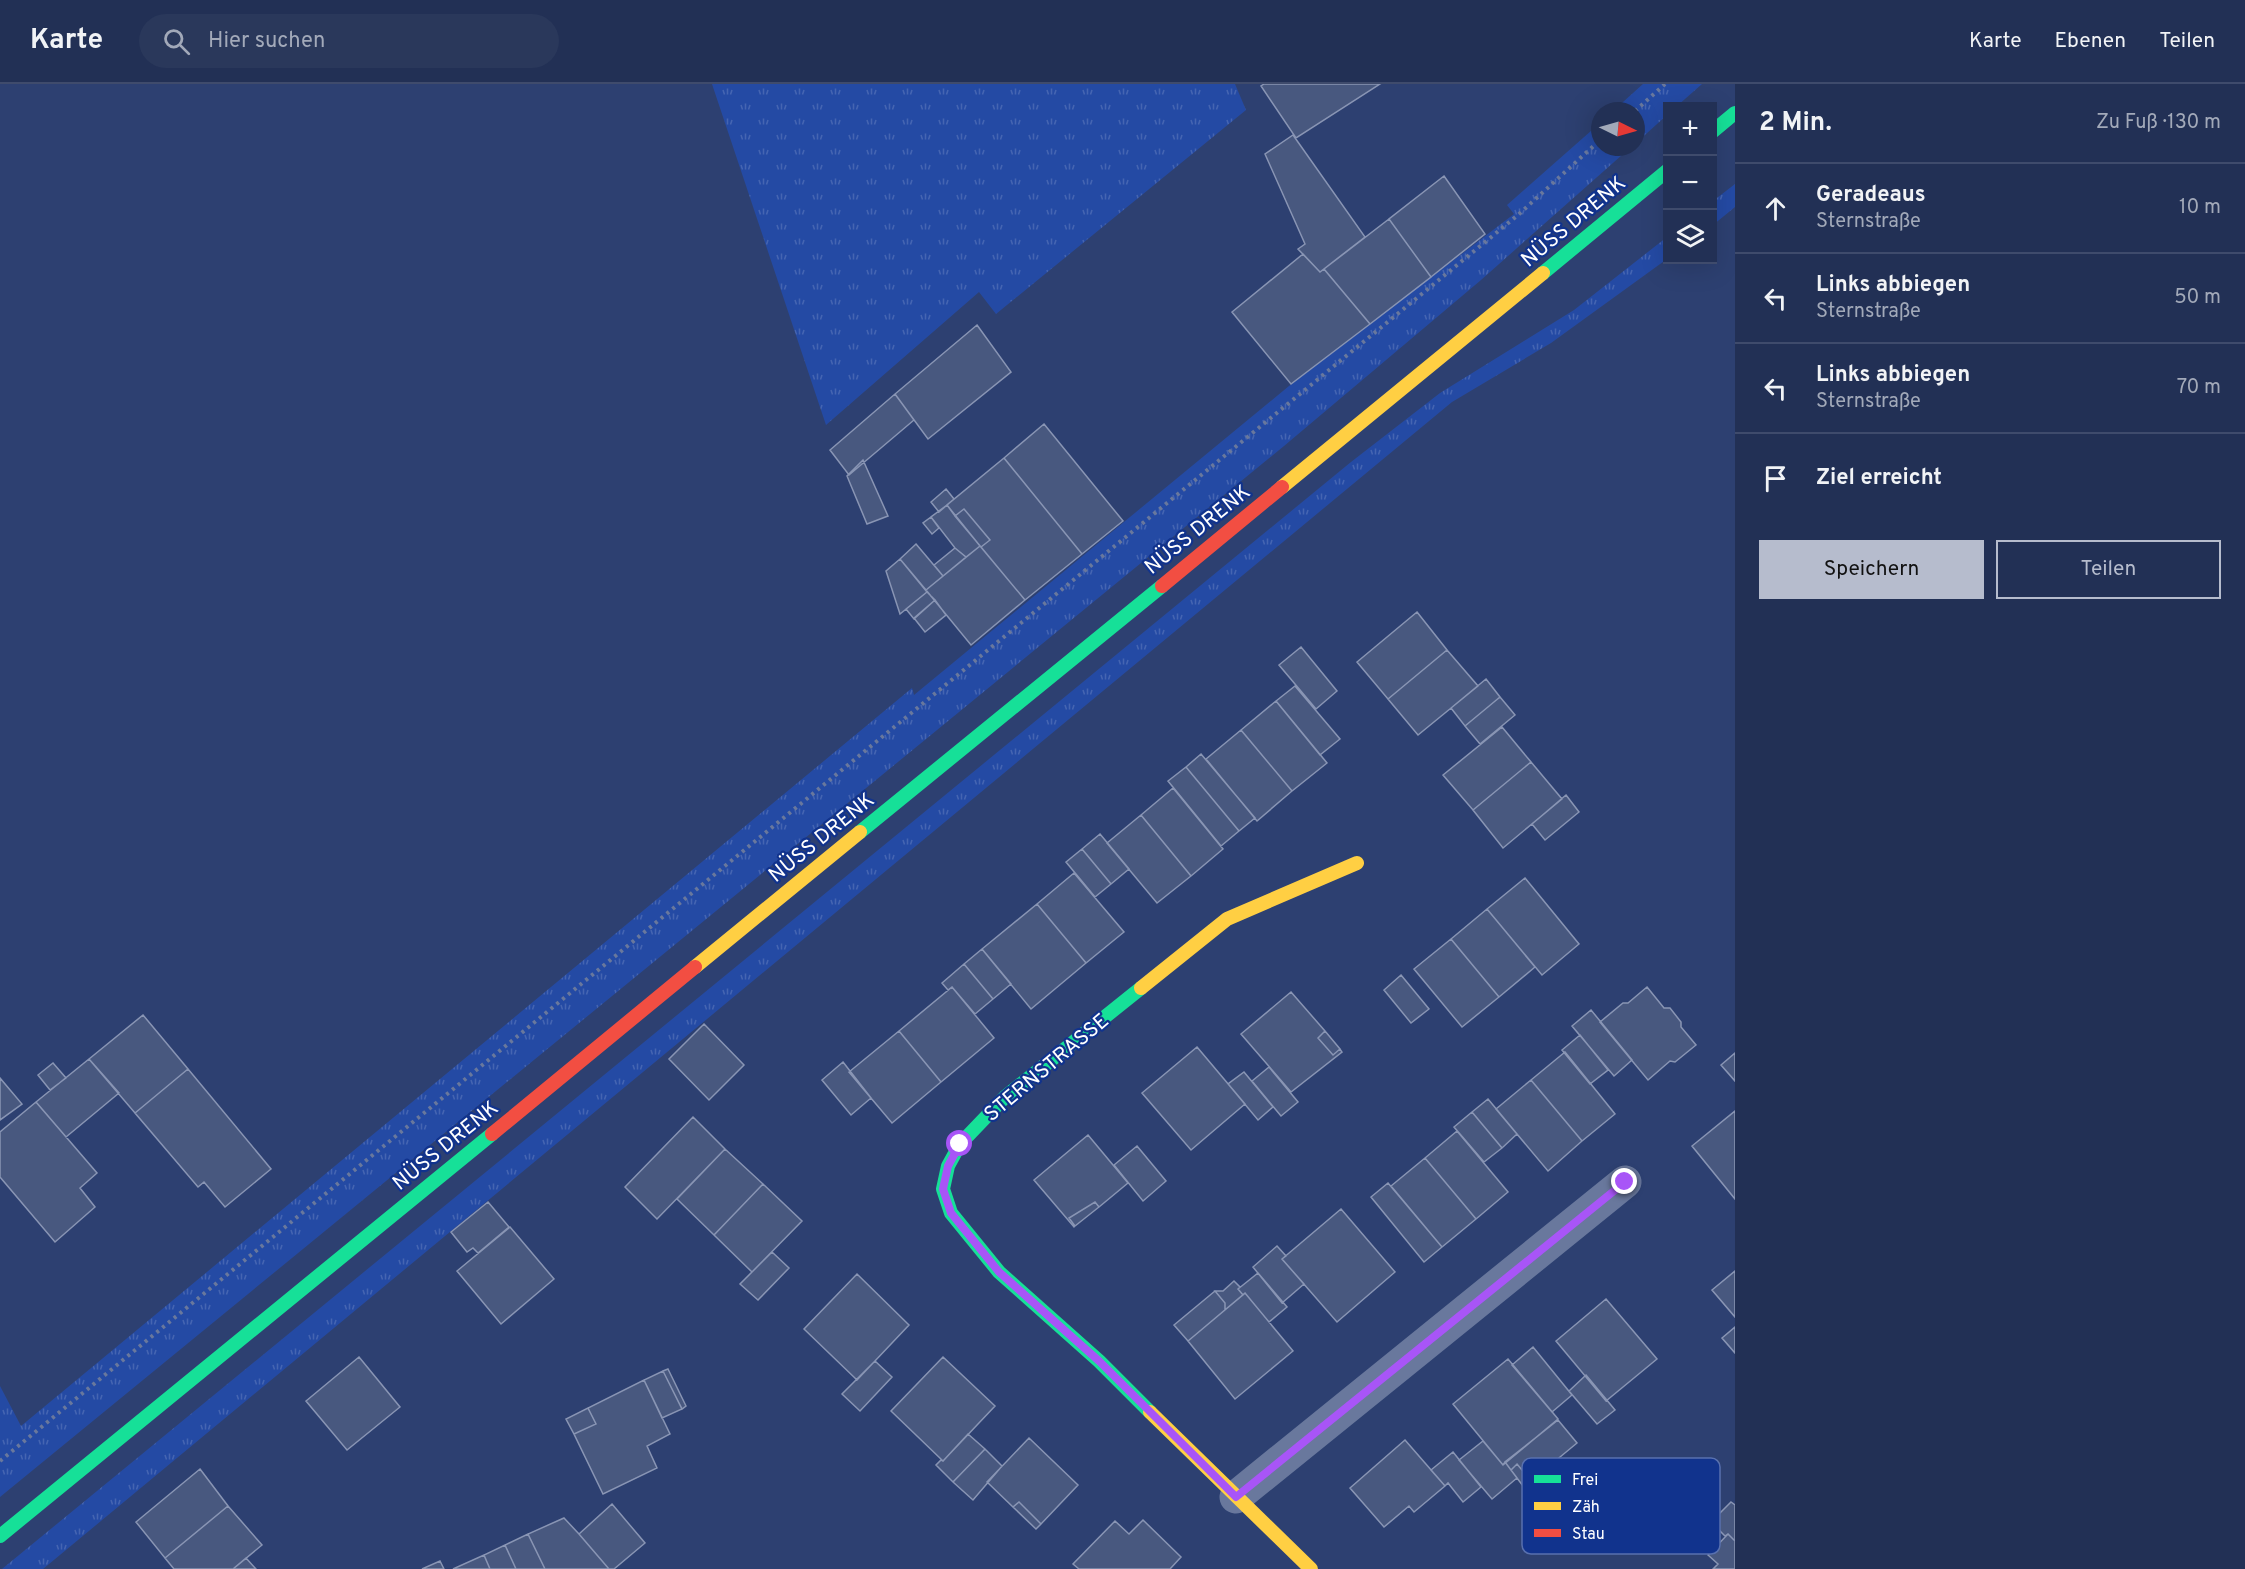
<!DOCTYPE html>
<html lang="de">
<head>
<meta charset="utf-8">
<style>
	:root { --surface:#223055; --page:#2a385b; --text:#f1f3f6; --muted:#a2a9b9; --line:#3f4b6c; --accent:#b6bccd }
	body { margin:0; font-family:Overpass,sans-serif; background:var(--page); color:var(--text) }
	.controls { position:absolute; right:18px; top:18px; display:grid; overflow:hidden; border-radius:0px; box-shadow:0 6px 24px #0002 }
	.controls button { width:54px; height:54px; display:grid; place-items:center; padding:0; border:0; border-bottom:2px solid var(--line); background:var(--surface); color:var(--text); font:30px sans-serif }
	.compass { position:absolute; left:1591px; top:18px; width:54px; height:54px; border-radius:50%; background:var(--surface); box-shadow:0 6px 24px #0002; rotate:95deg }
	.stop { position:absolute; width:18px; height:18px; margin:-14px; border:4px solid #a855f7; border-radius:50%; background:#fff }
	.stop.end { background:#a855f7; border-color:#fff; box-shadow:0 2px 6px #0008 }
	.list { margin:0; padding:0; list-style:none }
	h2 { display:flex; justify-content:space-between; align-items:center; height:78px; margin:0; padding:0 24px; font-size:26px }
	h2 small { font-size:20px; font-weight:400; color:var(--muted) }
	.list li { display:grid; grid-template-columns:39px 1fr auto; gap:18px; align-items:center; box-sizing:border-box; height:90px; padding:0 24px; border-top:2px solid var(--line) }
	.list b { display:block; font-size:22px; white-space:nowrap }
	.list p { margin:0; font-size:20px; white-space:nowrap; color:var(--muted) }
	.list em { font-size:20px; font-style:normal; color:var(--muted) }
	.actions { display:flex; gap:12px; padding:18px 24px }
	.actions a { flex:1; padding:14px 0; border:2px solid var(--accent); border-radius:0px; text-align:center; font-size:21px; color:var(--accent) }
	.actions .main { background:var(--accent); color:#111 }
	.icon { flex:none; width:33px; height:33px; fill:none; stroke:currentColor; stroke-width:2; stroke-linecap:round; stroke-linejoin:round }
	.map { position:relative; flex:none; width:1735px; height:1485px; overflow:hidden }
	header { display:flex; align-items:center; gap:36px; box-sizing:border-box; height:84px; padding:0 30px; background:var(--surface); border-bottom:2px solid var(--line) }
	header strong { font-size:28px }
	nav { display:flex; gap:33px; margin-inline-start:auto; font-size:21px }
	.search { width:420px; height:54px; background:var(--page); display:flex; align-items:center; gap:15px; box-sizing:border-box; padding:0 21px; border-radius:33px; color:var(--muted); font-size:22px }
	main { display:flex }
	aside { flex:1; background:var(--surface) }
	.map>svg:first-child { display:block }
	.grass { fill:url(#grass-tufts) }
	.building { fill:#48587f; stroke:#8995b4; stroke-width:1.5 }
	.lines { fill:none; stroke-linecap:round; stroke-linejoin:round }
	.path { stroke:#69789d; stroke-width:4; stroke-dasharray:3 4.5; stroke-linecap:butt }
	.street { stroke:#69789d; stroke-width:33 }
	.fast { stroke:#16e098; stroke-width:14 }
	.slow { stroke:#ffcf43; stroke-width:14 }
	.jam { stroke:#f24e42; stroke-width:14 }
	.route { stroke:#a855f7; stroke-width:8 }
	.labels { text-anchor:middle; stroke-width:4.5; stroke-linejoin:round; paint-order:stroke }
	.street-label { font-size:21px; fill:#fff; stroke:#11338d }
	.key { fill:#11338d; stroke:#5870af; stroke-width:1.5 }
	.key-label { font-size:16px; fill:#fff }
</style>
</head>
<body>
<header>
<strong>Karte</strong>
<div class="search"><svg class="icon" aria-label="search" viewBox="0 0 24 24"><circle cx="10" cy="10" r="6"/><path d="M15 15l6 6"/></svg>Hier suchen</div>
<nav><a>Karte</a><a>Ebenen</a><a>Teilen</a></nav>
</header>
<main>
<div class="map">
<svg width="1735" height="1485" viewBox="0 0 1735 1485">
	<defs>
		<pattern id="grass-tufts" width="24" height="20" patternUnits="userSpaceOnUse" patternTransform="scale(1.5)"><rect width="24" height="20" fill="#244aa4"/><path d="M3 7l-1-3M5 7V3M7 7l1-3M15 17l-1-3M17 17v-4M19 17l1-3" fill="none" stroke="#4565b2"/></pattern>
	</defs>
	<rect width="100%" height="100%" fill="#2d4071"/>
	<path class="grass" d="M712,0H1235L1246,26L996,230L979,208L826,341Z
		M1643,0H1702L1677,22H1668L1667,31L1636,59V27H1613Z
		M1600,39V63H1631L1481,196L1284,362L0,1413V1302L21,1342L912,604L914,611L1289,302L1514,130L1507,121Z
		M1735,100V123L1713,141V117Z
		M1667,153V175L1551,259L1452,318L43,1485H2L1351,378L1440,309L1574,226Z"/>
	<path class="building" d="M1264,0H1380L1296,54L1261,2Z
		M1293,51L1365,153L1320,188L1298,165L1305,160L1265,70Z
		M1444,92L1485,150L1431,193L1389,135Z
		M1389,135L1431,193L1370,240L1324,185Z
		M1303,170L1320,188L1324,185L1370,240L1291,300L1232,228Z
		M977,241L1011,288L928,355L895,310Z
		M895,310L914,336L849,391L830,366Z
		M1044,340L1123,437L1082,470L1004,374Z
		M1004,374L1082,470L1025,516L981,463L990,456L964,425L955,432L947,421Z
		M863,376L888,432L867,440L847,392Z
		M946,405L954,415L939,428L931,418Z
		M947,421L980,462L966,473L955,464L931,433Z
		M964,425L990,456L981,463L955,432Z
		M931,433L939,444L932,450L923,439Z
		M916,460L943,492L926,506L900,475Z
		M980,462L1025,516L971,561L926,506Z
		M955,464L966,473L943,492L934,481Z
		M900,475L927,508L900,530L886,487Z
		M927,508L935,516L914,535L906,525Z
		M935,516L946,531L925,548L914,534Z
		M1417,528L1447,566L1388,615L1357,578Z
		M1301,563L1337,607L1316,625L1279,581Z
		M1447,566L1478,602L1418,651L1388,615Z
		M1486,595L1500,613L1465,642L1451,624Z
		M1295,602L1340,655L1320,671L1276,617Z
		M1500,613L1515,631L1480,660L1465,642Z
		M1276,617L1327,679L1292,707L1241,646Z
		M1502,643L1531,678L1473,726L1443,691Z
		M1241,646L1292,707L1257,737L1206,675Z
		M1201,670L1255,734L1239,747L1186,683Z
		M1531,678L1562,715L1503,764L1473,726Z
		M1186,683L1239,747L1221,762L1168,697Z
		M1173,704L1223,765L1191,792L1141,731Z
		M1566,711L1579,728L1545,756L1532,740Z
		M1141,731L1191,792L1157,819L1107,759Z
		M1100,750L1129,785L1111,800L1082,765Z
		M1082,765L1111,800L1095,813L1066,778Z
		M1074,789L1124,848L1086,879L1037,820Z
		M1525,794L1579,860L1542,891L1487,825Z
		M1037,820L1086,879L1031,925L982,865Z
		M1487,825L1535,883L1499,913L1451,855Z
		M1451,855L1499,913L1462,943L1414,885Z
		M982,865L1011,900L993,915L964,880Z
		M964,880L993,915L975,930L952,903L948,906L942,899Z
		M1401,891L1429,925L1411,939L1384,906Z
		M952,903L994,954L941,998L899,947Z
		M1647,903L1664,924H1670L1681,938V943L1696,961L1675,978L1670,977L1648,996L1600,938L1623,919H1628Z
		M1291,908L1325,947L1318,954L1333,971L1340,965L1342,968L1291,1008L1241,950Z
		M1591,926L1632,976L1614,992L1572,942Z
		M143,931L188,985L135,1029L89,975Z
		M704,940L744,981L709,1016L669,975Z
		M899,947L941,998L892,1039L849,988Z
		M1325,947L1340,965L1333,971L1318,954Z
		M1580,951L1608,986L1590,1000L1562,966Z
		M1197,963L1245,1020L1191,1066L1142,1009Z
		M1565,968L1615,1030L1582,1057L1531,996Z
		M1735,969V997L1721,981Z
		M89,975L119,1009L66,1053L36,1018Z
		M843,978L871,1014L851,1031L822,996Z
		M53,979L66,994L50,1006L38,991Z
		M1269,983L1298,1018L1281,1032L1252,997Z
		M188,985L271,1085L225,1123L204,1098L198,1103L135,1029Z
		M1244,988L1273,1023L1258,1036L1228,1000Z
		M0,994L22,1020L0,1036Z
		M1531,996L1582,1057L1548,1087L1496,1025Z
		M1488,1015L1517,1050L1502,1064L1472,1028Z
		M36,1018L97,1089L80,1104L95,1123L55,1158L0,1093V1048Z
		M1735,1027V1115L1692,1062Z
		M1472,1028L1502,1064L1484,1078L1454,1043Z
		M693,1033L725,1065L657,1135L625,1103Z
		M1457,1047L1508,1108L1476,1135L1425,1074Z
		M1088,1051L1128,1099L1099,1123L1095,1118L1069,1134L1075,1142L1074,1143L1034,1096Z
		M1137,1062L1166,1097L1143,1117L1114,1081Z
		M725,1065L763,1100L714,1151L677,1115Z
		M1425,1074L1476,1135L1442,1163L1391,1102Z
		M1388,1099L1442,1163L1424,1178L1371,1113Z
		M763,1100L802,1137L752,1188L714,1151Z
		M488,1118L509,1143L478,1169L473,1164L467,1168L451,1148Z
		M1095,1118L1099,1123L1075,1142L1069,1134Z
		M1341,1125L1395,1188L1337,1238L1282,1175Z
		M510,1143L554,1195L501,1240L457,1187Z
		M1277,1162L1286,1172L1282,1175L1304,1200L1282,1219L1253,1183Z
		M772,1168L789,1184L758,1216L740,1200Z
		M1735,1187V1233L1712,1206Z
		M1258,1189L1287,1223L1269,1238L1245,1209L1243,1211L1238,1205Z
		M857,1190L909,1241L857,1296L804,1245Z
		M1234,1197L1240,1203L1238,1205L1243,1211L1225,1226V1219L1215,1207H1223Z
		M1215,1207L1225,1219V1226L1188,1257L1174,1241Z
		M1245,1209L1293,1267L1235,1315L1188,1257Z
		M1606,1215L1657,1275L1606,1317L1556,1257Z
		M1735,1243V1269L1722,1254Z
		M1533,1263L1572,1311L1552,1328L1512,1281Z
		M359,1273L400,1323L347,1366L306,1317Z
		M943,1273L995,1322L943,1377L891,1327Z
		M1508,1275L1558,1335L1503,1381L1453,1320Z
		M875,1277L892,1293L860,1327L842,1310Z
		M668,1285L686,1322L682,1325L663,1287Z
		M663,1287L682,1325L662,1334L644,1296Z
		M1586,1291L1615,1326L1597,1340L1569,1307Z
		M644,1296L670,1350L647,1362L657,1384L603,1410L574,1350L596,1340L588,1324Z
		M588,1324L596,1340L574,1350L566,1335Z
		M1558,1336L1577,1359L1531,1397L1517,1380L1511,1386L1505,1378Z
		M968,1350L985,1365L953,1398L936,1381L941,1376L943,1377Z
		M1029,1354L1078,1401L1041,1440L1019,1418L1013,1423L987,1398Z
		M1405,1356L1445,1402L1414,1428L1409,1422L1384,1443L1350,1404Z
		M1483,1357L1503,1381L1505,1378L1517,1394L1492,1415L1459,1376Z
		M985,1365L1002,1382L973,1416L953,1398Z
		M1453,1368L1481,1403L1463,1418L1448,1399L1445,1402L1431,1386Z
		M1517,1380L1531,1397L1523,1402L1511,1386Z
		M200,1385L228,1422L165,1474L136,1438Z
		M1019,1418L1041,1440L1036,1445L1013,1423Z
		M1731,1418L1735,1421V1457L1728,1450L1725,1452L1711,1438Z
		M612,1420L645,1459L614,1485H609L579,1450Z
		M228,1422L262,1461L233,1485H174L165,1474Z
		M564,1434L579,1450L609,1485H545L528,1450Z
		M1143,1436L1181,1473L1170,1485H1079L1073,1480L1115,1437L1129,1450Z
		M528,1450L545,1485H516L505,1461Z
		M1728,1450L1735,1457V1485H1713L1718,1480L1708,1471Z
		M505,1461L516,1485H490L484,1471Z
		M484,1471L490,1485H453Z
		M246,1474L256,1485H233Z
		M440,1477L444,1485H422Z"/>
	<g class="lines">
		<path class="path" d="M1635,27L1665,0
			M0,1377L1518,131L1600,56"/>
		<path class="street" d="M1236,1413L1625,1098"/>
		<path class="fast" d="M1712,48L1735,29
			M1543,189L1668,86
			M860,748L1162,502
			M1141,904L1005,1013L960,1060L948,1082L943,1105L951,1129L999,1188L1099,1277L1150,1328
			M0,1452L492,1050"/>
		<path class="slow" d="M1282,403L1543,189
			M695,883L860,748
			M1141,904L1227,835L1357,779
			M1150,1328L1311,1485"/>
		<path class="jam" d="M1162,502L1282,403
			M492,1050L695,883"/>
	</g>
	<g class="lines">
		<path class="route" d="M960,1060L948,1082L943,1105L951,1129L999,1188L1099,1277L1236,1413L1625,1098"/>
	</g>
	<g class="labels">
		<g class="street-label">
			<text transform="translate(1573 137) rotate(-40)" y="7">NÜSS DRENK</text>
			<text transform="translate(1197 445) rotate(-39)" y="7">NÜSS DRENK</text>
			<text transform="translate(821 753) rotate(-39)" y="7">NÜSS DRENK</text>
			<text transform="translate(1046 983) rotate(-40)" y="7">STERNSTRASSE</text>
			<text transform="translate(445 1061) rotate(-39)" y="7">NÜSS DRENK</text>
		</g>
	</g>
	<rect x="1522" y="1374" width="198" height="96" rx="9" class="key"/>
	<rect x="1534" y="1391" width="27" height="8" fill="#16e098"/>
	<rect x="1534" y="1418" width="27" height="8" fill="#ffcf43"/>
	<rect x="1534" y="1445" width="27" height="8" fill="#f24e42"/>
	<g class="key-label">
		<text x="1572" y="1401">Frei</text>
		<text x="1572" y="1428">Zäh</text>
		<text x="1572" y="1455">Stau</text>
	</g>
</svg>
<div class="controls">
<button>+</button>
<button>−</button>
<button><svg class="icon" aria-label="layers" viewBox="0 0 24 24"><path d="M12 4l9 5-9 5-9-5zM3 14l9 5 9-5"/></svg></button>
</div>
<svg class="compass" viewBox="-18 -18 36 36"><path d="M0-13l5 13h-10z" fill="#e53935"/><path d="M0 13l5-13h-10z" fill="#a2a9b9"/></svg>
<div class="stop" style="left:960px;top:1060px"></div>
<div class="stop end" style="left:1625px;top:1098px"></div>
</div>
<aside>
<h2>2 Min.<small>Zu Fuß · 130 m</small></h2>
<ul class="list">
<li><svg class="icon" aria-label="ahead" viewBox="0 0 24 24"><path d="M12 20V5M6 11l6-6 6 6"/></svg><div><b>Geradeaus</b><p>Sternstraße</p></div><em>10 m</em></li>
<li><svg class="icon" aria-label="left" viewBox="0 0 24 24"><path d="M17 20v-9H6M10 6l-5 5 5 5"/></svg><div><b>Links abbiegen</b><p>Sternstraße</p></div><em>50 m</em></li>
<li><svg class="icon" aria-label="left" viewBox="0 0 24 24"><path d="M17 20v-9H6M10 6l-5 5 5 5"/></svg><div><b>Links abbiegen</b><p>Sternstraße</p></div><em>70 m</em></li>
<li><svg class="icon" aria-label="arrive" viewBox="0 0 24 24"><path d="M6 21V4h12l-3 4 3 4H6"/></svg><div><b>Ziel erreicht</b></div></li>
</ul>
<div class="actions"><a class="main">Speichern</a><a>Teilen</a></div>
</aside>
</main>
</body>
</html>
